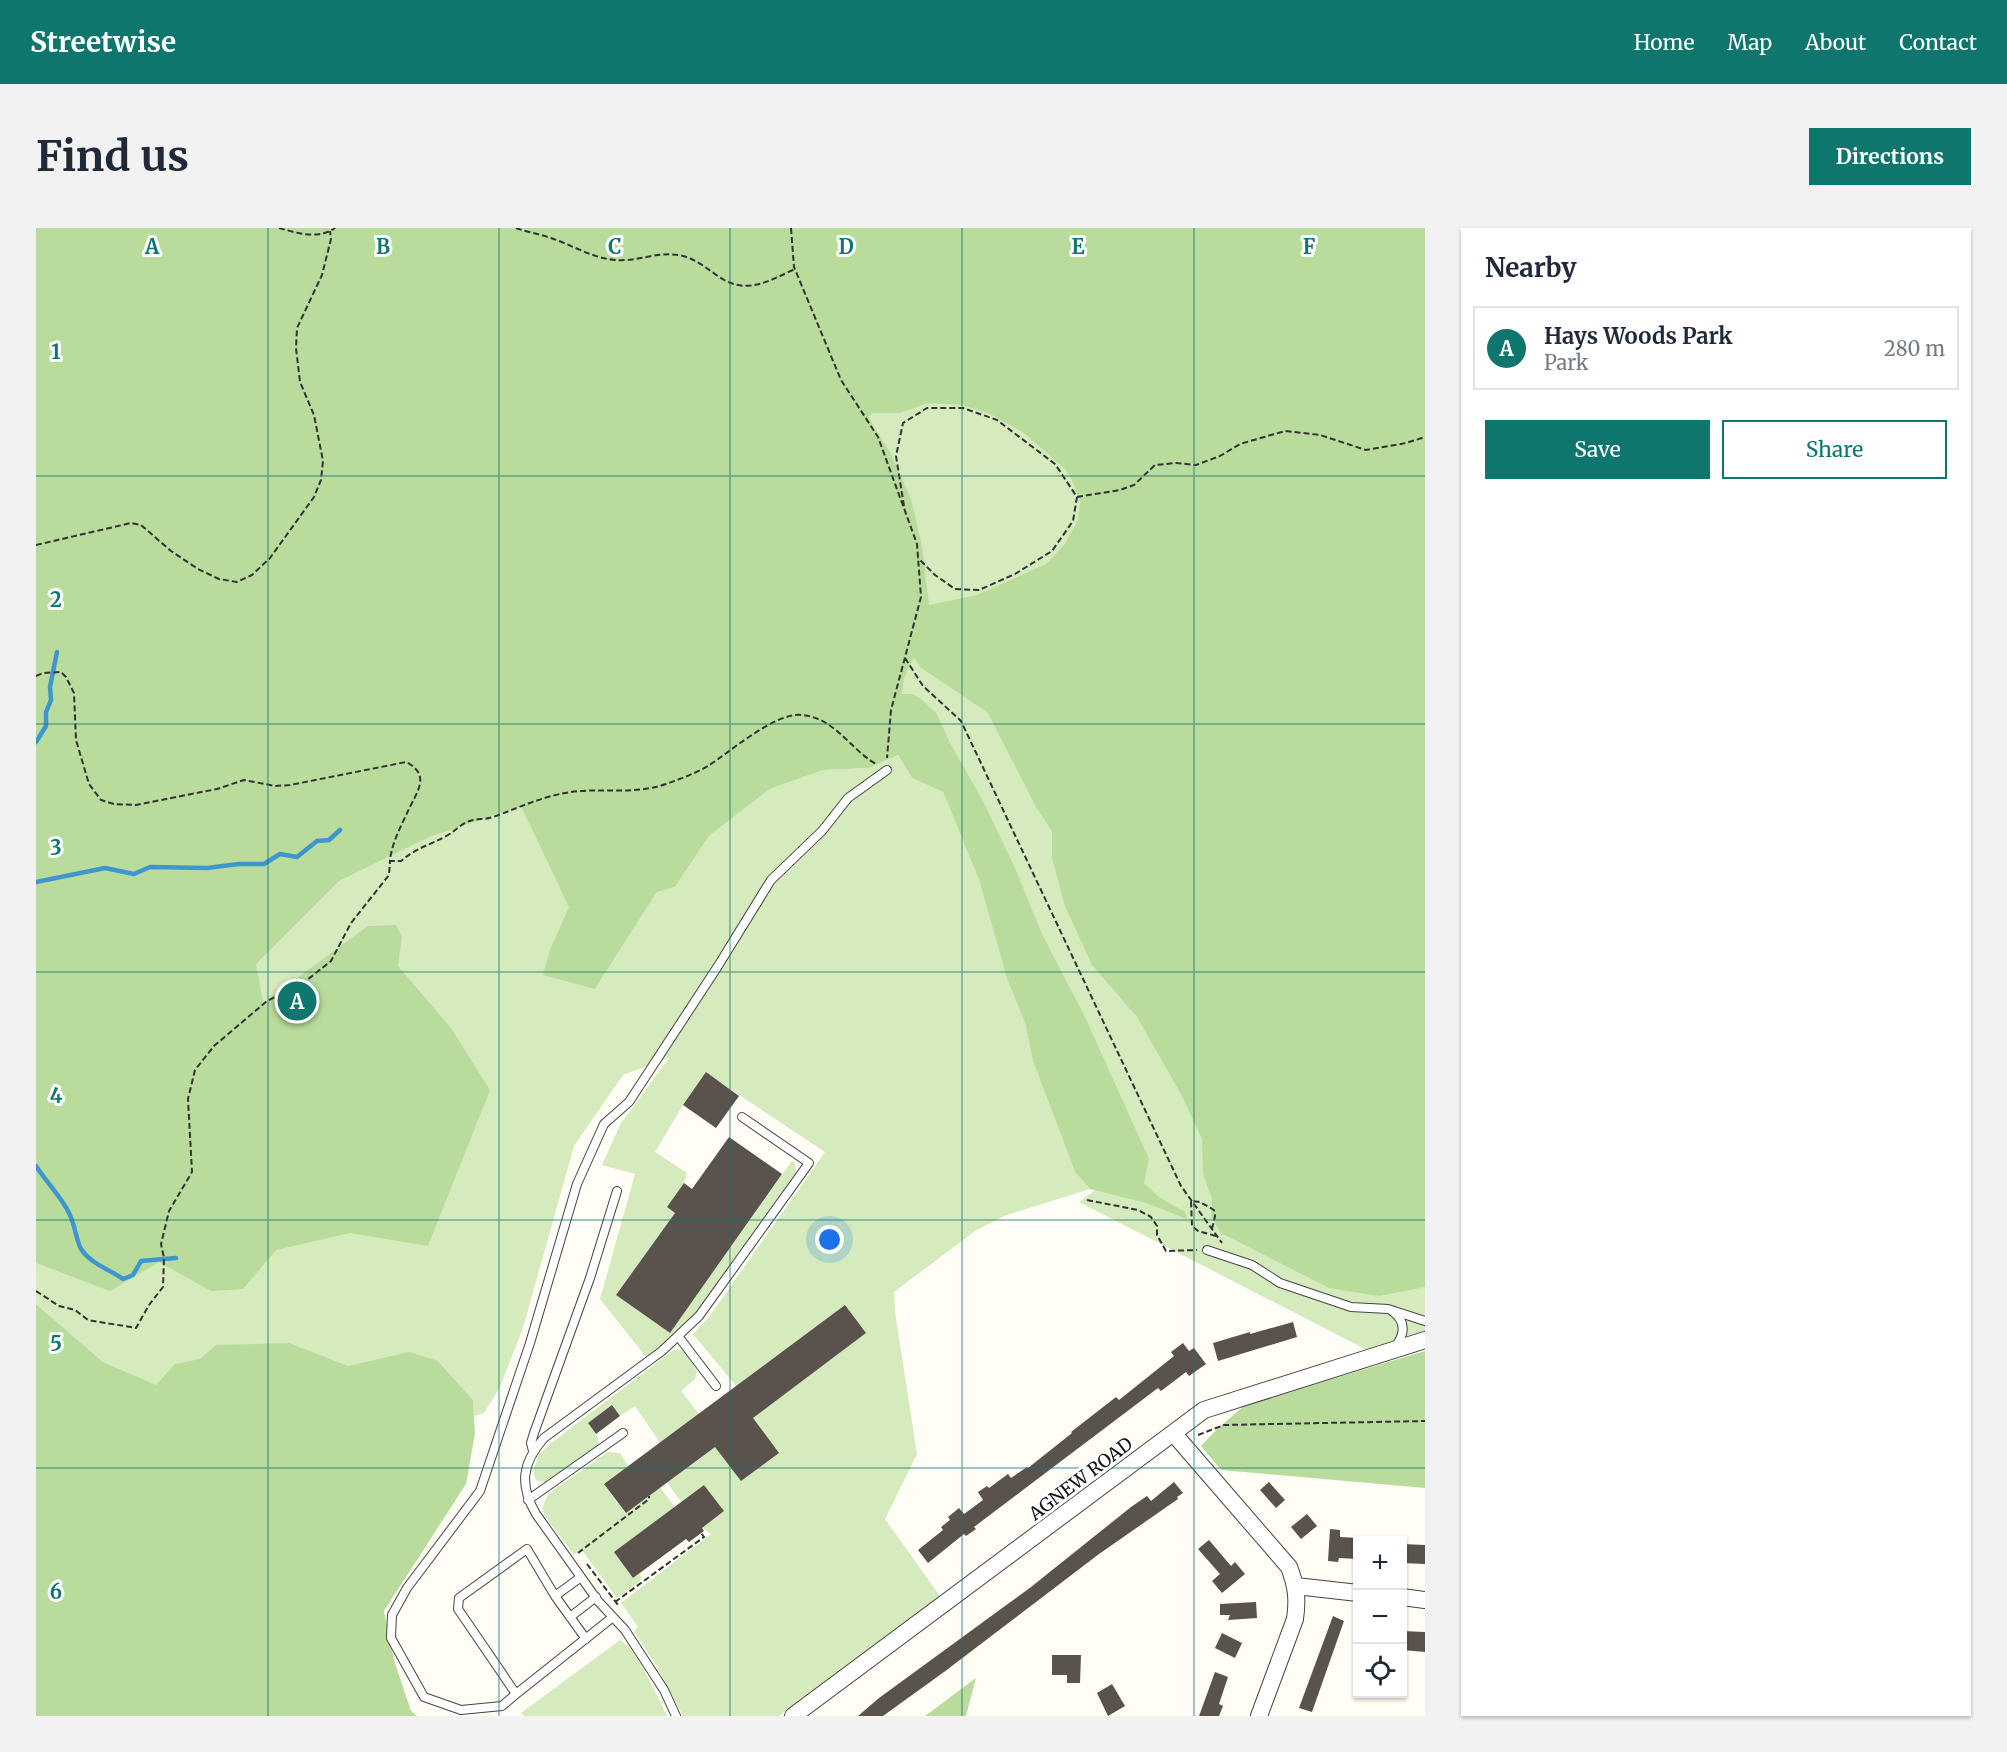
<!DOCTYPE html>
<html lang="en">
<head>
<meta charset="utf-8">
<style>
	:root { --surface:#fff; --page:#f2f2f3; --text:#1f2937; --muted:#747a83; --line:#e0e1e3; --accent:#0f766e }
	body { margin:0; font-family:Merriweather,serif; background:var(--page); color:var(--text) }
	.controls { position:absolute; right:18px; bottom:18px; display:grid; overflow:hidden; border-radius:0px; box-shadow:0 2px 4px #0004 }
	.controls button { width:54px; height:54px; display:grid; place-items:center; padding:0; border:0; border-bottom:2px solid var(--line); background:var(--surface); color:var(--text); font:30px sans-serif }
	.you { position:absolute; left:794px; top:1012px; width:21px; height:21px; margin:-15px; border:4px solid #fff; border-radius:50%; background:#1a73e8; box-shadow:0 0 0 9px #1a73e833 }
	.badge { display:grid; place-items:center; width:39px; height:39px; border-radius:50%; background:var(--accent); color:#fff; font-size:20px; font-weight:700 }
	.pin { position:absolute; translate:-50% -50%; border:3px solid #fff; box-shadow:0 2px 6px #0006 }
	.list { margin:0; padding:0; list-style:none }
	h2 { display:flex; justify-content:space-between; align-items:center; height:78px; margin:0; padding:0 24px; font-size:26px }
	h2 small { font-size:20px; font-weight:400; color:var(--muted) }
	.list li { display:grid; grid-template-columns:39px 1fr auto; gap:18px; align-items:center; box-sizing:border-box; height:84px; margin:0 12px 12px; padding:0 12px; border:2px solid var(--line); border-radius:0px }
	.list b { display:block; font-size:22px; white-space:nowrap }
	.list p { margin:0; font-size:20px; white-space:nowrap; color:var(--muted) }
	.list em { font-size:20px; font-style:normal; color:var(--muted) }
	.actions { display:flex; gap:12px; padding:18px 24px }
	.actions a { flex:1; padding:14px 0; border:2px solid var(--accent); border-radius:0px; text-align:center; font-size:21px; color:var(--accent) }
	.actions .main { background:var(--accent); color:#fff }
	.icon { flex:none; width:33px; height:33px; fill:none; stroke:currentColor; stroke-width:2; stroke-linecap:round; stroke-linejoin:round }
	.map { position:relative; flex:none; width:1389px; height:1488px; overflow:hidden; border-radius:0px }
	header { display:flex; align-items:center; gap:36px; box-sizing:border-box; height:84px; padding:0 30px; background:var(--accent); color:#fff }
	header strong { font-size:28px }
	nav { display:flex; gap:33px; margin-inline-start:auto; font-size:21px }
	.intro { display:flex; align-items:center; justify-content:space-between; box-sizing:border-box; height:144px; padding:0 36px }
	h1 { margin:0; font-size:42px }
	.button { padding:15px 27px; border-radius:0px; background:var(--accent); color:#fff; font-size:21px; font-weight:700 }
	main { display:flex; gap:36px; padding:0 36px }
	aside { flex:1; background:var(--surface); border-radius:0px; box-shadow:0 2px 4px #0004 }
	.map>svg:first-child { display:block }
	.green { fill:#d5ebbd }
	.forest { fill:#b9dc9c; fill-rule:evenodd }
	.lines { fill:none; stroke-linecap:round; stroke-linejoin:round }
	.stream { stroke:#3f96cf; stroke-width:4.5 }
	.building { fill:#5a524d }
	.lane-casing { stroke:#444; stroke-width:10 }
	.street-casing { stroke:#444; stroke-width:18 }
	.path { stroke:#333; stroke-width:2; stroke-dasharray:6 3; stroke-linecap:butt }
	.lane { stroke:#fff; stroke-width:8 }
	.street { stroke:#fff; stroke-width:16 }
	.grid { fill:none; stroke:#0f766e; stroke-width:1.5; stroke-opacity:0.55 }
	.labels { text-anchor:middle; stroke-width:6; stroke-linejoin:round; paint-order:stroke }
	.street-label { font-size:18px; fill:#111; stroke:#fff }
	.grid-label { font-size:20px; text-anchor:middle; font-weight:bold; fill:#0f766e; stroke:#fff; stroke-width:6; stroke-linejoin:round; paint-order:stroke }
</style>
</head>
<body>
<header>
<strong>Streetwise</strong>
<nav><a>Home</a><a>Map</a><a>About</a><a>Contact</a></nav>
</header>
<div class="intro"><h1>Find us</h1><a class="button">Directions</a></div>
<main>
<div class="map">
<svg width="1389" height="1488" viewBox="0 0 1389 1488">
	<rect width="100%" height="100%" fill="#fffdf5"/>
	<path class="green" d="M0,0H1389V1105L1335,1124L1043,974L1096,935L920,534L901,486L602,611L559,761L621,664L639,659L673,608L734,561L787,542L833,540L862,527L876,550L907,564L943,652L971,751L989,795L997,833L1039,944L1054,961L968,988L939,1003L858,1064L859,1084L881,1226L849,1291L904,1368L743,1488H647L621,1439L598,1403L602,1399L585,1375L675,1306L666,1300L688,1283L668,1257L645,1274L631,1254L830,1105L809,1077L700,1158L657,1106L673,1089L789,924L670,845L647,877L619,924L651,945L648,955L631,979L639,985L580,1067L634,1105L755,934H759L760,944L659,1086L639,1107L610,1129L564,1071L599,946L566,937L585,895L633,830L587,847L538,918L487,1100L464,1159L448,1185L438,1188L437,1172L402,1133L268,1296L96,1147L67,1134L0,1076Z
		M642,1121L649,1124L661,1143L659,1151L645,1163L663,1186L624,1215L599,1178L584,1188L576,1178L552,1195L562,1210L563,1217L510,1255L500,1252L497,1243L503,1227L510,1219L636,1123Z
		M572,1224L584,1225L592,1238L568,1256L589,1285L624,1259L639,1279L579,1324L597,1350L603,1346L606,1349L602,1355L581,1370L545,1321L538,1327L509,1288L506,1280L513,1265Z
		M584,1412C601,1422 622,1469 631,1488H488L485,1485Z"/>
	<path class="forest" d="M0,0H1389V1059L1343,1068L1293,1060L1185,1005L1175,988L1176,971L1167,946L1166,911L1146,868L1101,789L1056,737L1029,678L1016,630V603L1000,579L952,485L884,439L878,429L868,450L866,466H876L884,470L901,486L913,513L948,575L979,640L1006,706L1049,789L1113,931L1108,955L1123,969L1149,984L1151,991L1110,975L1054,961L1039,944L997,833L989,795L971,751L943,652L907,564L876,550L862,527L833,540L787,542L734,561L673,608L639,659L621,664L559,761L507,747L514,722L533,679L485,578L393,609L303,653L220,736L227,775L332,698L360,697L366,709L362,738L415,800L454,862L392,1018L314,1005L240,1022L207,1061L175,1063L123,1034L74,1063L0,1035ZM893,175L926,177L954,186L988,205L1029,241L1036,252L1044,274L1042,292L1029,316L1010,336L941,367L893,377L886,318L875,271L854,224L832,189L837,185H864Z
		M0,1076L67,1134L120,1157L139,1136L164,1131L180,1117L253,1115L312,1138L373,1124L402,1133L437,1172L439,1205L430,1256L348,1383L358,1432L375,1483L381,1488H0Z
		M1389,1123V1260L1185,1242L1165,1218L1181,1201L1209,1177Z
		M940,1450L930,1488H889Z"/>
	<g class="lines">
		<path class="stream" d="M0,514L10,498V484L15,472L14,459L21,424
			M0,654L69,640L98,646L114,639L171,640L203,636H228L244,626L261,629L281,613L293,612L304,602
			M0,938C10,954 25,968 33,985C39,996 40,1012 45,1021C55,1036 73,1041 87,1051L97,1047L105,1033L140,1030"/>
	</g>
	<path class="building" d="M670,844L703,868L680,900L647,877Z
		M693,909L746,946L634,1105L580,1067L639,985L631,979L648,955L656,961Z
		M809,1077L830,1105L717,1190L743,1225L705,1253L679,1219L590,1285L568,1256Z
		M1257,1094L1261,1109L1182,1133L1177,1115L1214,1104V1106Z
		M1147,1115L1153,1123L1158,1120L1170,1136L1153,1148L1150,1144L1125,1163L1122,1160L938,1299L940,1301L930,1308L928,1306L892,1335L882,1322L907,1302L905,1299L914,1292L912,1289L923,1280L928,1286L947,1272L942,1264L951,1258L953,1260L972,1246L975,1250L991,1239L992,1240L1036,1205L1035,1204L1080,1169L1083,1172L1138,1128L1135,1124Z
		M576,1177L584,1188L560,1206L552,1195Z
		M1138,1254L1147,1265L1141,1269L1142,1271L1063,1326L908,1444L847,1488H822L843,1470L995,1359L1095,1279L1111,1268L1115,1273Z
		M1233,1254L1249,1272L1240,1280L1224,1262Z
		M668,1257L688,1283L666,1300L668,1303L653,1314L650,1311L597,1350L578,1324Z
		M1271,1286L1281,1298L1265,1311L1255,1299Z
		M1294,1301L1304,1302V1309L1322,1310L1321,1331L1303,1330L1302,1334L1292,1333Z
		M1173,1312L1195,1338L1199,1334L1209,1346L1186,1365L1176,1353L1184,1346L1162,1321Z
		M1366,1316L1389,1317V1336L1366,1335Z
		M1220,1374L1221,1390L1192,1392L1194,1387H1184V1376Z
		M1297,1388L1308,1393L1276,1484L1263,1480Z
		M1366,1403L1389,1404V1424L1366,1422Z
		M1186,1405L1206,1415L1199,1430L1179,1420Z
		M1016,1427H1045L1044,1455H1031V1447H1016Z
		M1179,1444L1192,1449L1183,1476L1187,1478L1183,1488H1163Z
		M1076,1456L1089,1478L1072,1488L1061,1465Z"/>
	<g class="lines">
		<g class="lane-casing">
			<path id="lane" d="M1171,1022L1216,1037L1244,1055L1315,1079L1352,1081L1389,1093
				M1356,1083C1371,1094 1369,1107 1358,1120
				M642,1108L680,1158
				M497,1223L495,1215L498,1205L554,1050L581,963
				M492,1272L587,1205
				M545,1349L519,1368L491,1321L423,1370L422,1381L480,1466L577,1389
				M519,1368L550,1411
				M534,1389L560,1369
				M480,1466L466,1478L425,1482L388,1469L355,1410L356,1387L371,1360L444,1263L494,1115L541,956L568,896L593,874L682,738L735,652L786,603L812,570L851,542
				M640,1488L628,1462L589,1402L562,1373L500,1286C483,1257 486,1235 508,1210L626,1123L663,1088L773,935L706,889"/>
		</g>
		<g class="street-casing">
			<path id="street" d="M1138,1206L1253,1339C1260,1357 1262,1371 1259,1391L1223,1488
				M1260,1358L1322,1365
				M1366,1369L1389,1372
				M757,1488L1168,1182L1389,1112"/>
		</g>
		<path class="path" d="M243,0C261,5 282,12 299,0
			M480,0C491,4 503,6 515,10C536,17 556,30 579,32C602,34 624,22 647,28C659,31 669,39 679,46C708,68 729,55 759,41
			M755,0L758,39L805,152L842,209L881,316L885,369L855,482L851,530
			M1041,269L1084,262L1098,257L1119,237L1140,235L1160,237L1184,228L1204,216L1249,203L1284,207L1330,222L1370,215L1389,209
			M868,278L860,228L867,195L891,180H927L961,192L1019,236L1041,269L1037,293L1016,323L979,346L943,362L919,361L899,347L882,330
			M0,317L95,295L105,297L135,323L162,341L183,351L201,354L216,347L234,330L278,269L285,252L287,233L278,187L264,154L260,120L261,100L286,47L295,11L294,3
			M869,430L887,458L925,493L1145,958L1186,1015
			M0,448L7,445L25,444L30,449L38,465L40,512L53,556L65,572L78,576L100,577L181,561L208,552L239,558L254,557L370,534C396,547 380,565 372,583C365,598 355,617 354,633H365C381,619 395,617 412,607C419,603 424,597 431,594C439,590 449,592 457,589C488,578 510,566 544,563C573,561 601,566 630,556C644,551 658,546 672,538C694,524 739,484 766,487C799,490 814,521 840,536
			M1051,972L1102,982L1115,989L1121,998V1007L1130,1023L1161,1022
			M1176,1001L1179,988L1178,982L1164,974L1155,973L1156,998L1162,1003L1180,1008
			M0,1063L23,1078L39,1082L52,1092L100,1100L113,1077L127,1059L128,1030L125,1016L133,983L156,944L152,871L159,842L178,818L231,773L266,756L295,733L315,695L353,647L354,633
			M1162,1207L1188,1197L1389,1193
			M542,1325L613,1271V1268
			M551,1336L582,1377
			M579,1374L668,1309L665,1305"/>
		<use href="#lane" class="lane"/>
		<use href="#street" class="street"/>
	</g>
	<path class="grid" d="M232,0V1488M463,0V1488M694,0V1488M926,0V1488M1158,0V1488M0,248H1389M0,496H1389M0,744H1389M0,992H1389M0,1240H1389"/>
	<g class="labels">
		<g class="street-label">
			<text transform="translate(1045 1251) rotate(-37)" y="6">AGNEW ROAD</text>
		</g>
	</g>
	<g class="grid-label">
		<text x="116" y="26">A</text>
		<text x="347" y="26">B</text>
		<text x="579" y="26">C</text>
		<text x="810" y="26">D</text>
		<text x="1042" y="26">E</text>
		<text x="1273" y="26">F</text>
		<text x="20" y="131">1</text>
		<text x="20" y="379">2</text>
		<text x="20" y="627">3</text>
		<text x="20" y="875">4</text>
		<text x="20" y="1123">5</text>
		<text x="20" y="1371">6</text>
	</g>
</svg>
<div class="controls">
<button>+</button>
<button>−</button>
<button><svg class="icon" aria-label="locate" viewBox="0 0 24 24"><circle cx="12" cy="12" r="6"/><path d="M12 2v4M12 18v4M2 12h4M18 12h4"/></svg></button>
</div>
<div class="you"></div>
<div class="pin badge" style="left:261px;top:773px">A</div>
</div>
<aside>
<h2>Nearby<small></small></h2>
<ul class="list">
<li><span class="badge">A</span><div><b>Hays Woods Park</b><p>Park</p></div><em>280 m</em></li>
</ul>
<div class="actions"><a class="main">Save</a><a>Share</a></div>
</aside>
</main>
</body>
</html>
